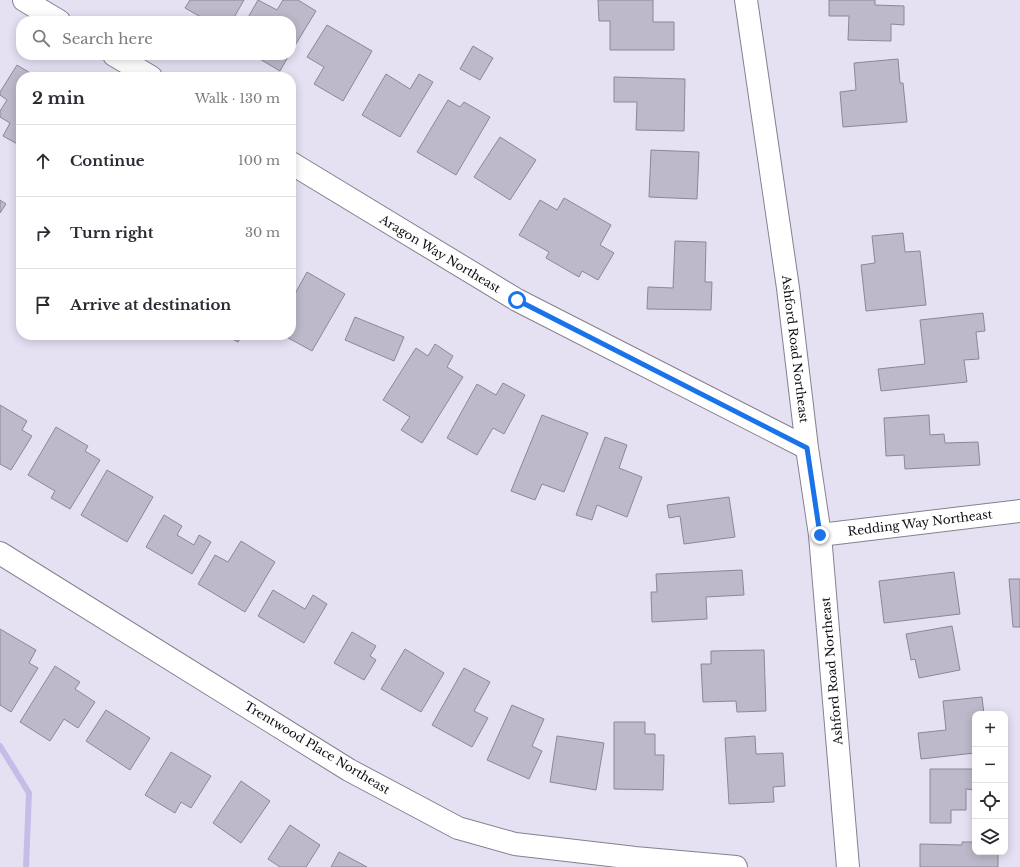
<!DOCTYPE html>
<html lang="en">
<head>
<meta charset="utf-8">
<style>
	:root { --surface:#fff; --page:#f2f2f3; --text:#2b2b33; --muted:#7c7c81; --line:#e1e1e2 }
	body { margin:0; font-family:"Libre Baskerville",serif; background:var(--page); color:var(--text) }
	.controls { position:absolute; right:12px; bottom:12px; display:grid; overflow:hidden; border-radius:8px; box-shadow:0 2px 10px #0003 }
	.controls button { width:36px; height:36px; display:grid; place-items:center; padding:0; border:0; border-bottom:1px solid var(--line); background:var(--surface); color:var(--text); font:20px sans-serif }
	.stop { position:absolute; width:12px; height:12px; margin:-9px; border:3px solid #1a73e8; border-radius:50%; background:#fff }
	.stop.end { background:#1a73e8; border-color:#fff; box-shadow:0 1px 4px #0008 }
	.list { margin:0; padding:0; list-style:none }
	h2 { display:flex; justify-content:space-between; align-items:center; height:52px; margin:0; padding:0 16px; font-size:17px }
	h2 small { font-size:13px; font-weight:400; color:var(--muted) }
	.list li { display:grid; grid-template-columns:26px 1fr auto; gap:12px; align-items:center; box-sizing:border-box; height:72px; padding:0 16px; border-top:1px solid var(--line) }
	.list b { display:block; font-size:15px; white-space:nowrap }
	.list em { font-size:13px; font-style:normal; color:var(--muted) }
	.icon { flex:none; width:22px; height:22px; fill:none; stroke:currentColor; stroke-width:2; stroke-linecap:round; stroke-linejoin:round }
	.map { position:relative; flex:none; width:1020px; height:867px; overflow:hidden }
	.search { position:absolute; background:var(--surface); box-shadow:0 2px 10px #0003; left:16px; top:16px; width:280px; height:44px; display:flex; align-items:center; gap:10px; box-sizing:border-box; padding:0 14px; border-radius:16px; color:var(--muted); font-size:15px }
	.panel { position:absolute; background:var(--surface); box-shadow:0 2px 10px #0003; left:16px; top:72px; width:280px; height:268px; border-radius:16px }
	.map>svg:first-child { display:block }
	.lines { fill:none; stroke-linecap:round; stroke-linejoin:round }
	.stream { stroke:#c7bbe8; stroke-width:6 }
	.building { fill:#bdb9ca; stroke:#8c8798 }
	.street-casing { stroke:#848090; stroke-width:24 }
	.street { stroke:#fff; stroke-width:22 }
	.route { stroke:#1a73e8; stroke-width:5 }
	.labels { text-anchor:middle; stroke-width:3; stroke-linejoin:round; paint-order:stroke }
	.street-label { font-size:12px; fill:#0f0d13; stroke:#fff }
</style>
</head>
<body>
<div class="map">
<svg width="1020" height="867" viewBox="0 0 1020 867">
	<rect width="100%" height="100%" fill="#e5e1f3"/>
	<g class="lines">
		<path class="stream" d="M0,746L29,793L26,867"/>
	</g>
	<path class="building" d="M190,0H244L232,21H208L185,8Z
		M258,0L277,10L283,0H298L316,11L291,52V21H246Z
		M598,0H653V22H674V50H610V21H599Z
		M829,0H875V5L904,6V25L891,24V41L848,40L849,16H829Z
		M327,25L372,51L343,101L314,84L324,67L307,57Z
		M473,46L493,58L480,80L460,69Z
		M253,55H289L280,71Z
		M898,59L900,83H903L907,122L843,127L840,92L856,90L854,63Z
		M17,65L37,77H21V146L3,136L10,123L0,117V111L7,100L0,95V92Z
		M386,74L410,89L419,74L433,82L400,137L362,115Z
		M614,77L685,79L684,131L636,130L637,102H614Z
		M448,100L460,107L464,102L490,117L456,175L417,152Z
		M500,137L536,160L510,200L474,177Z
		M651,150L699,152L697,199L649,197Z
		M564,198L611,225L600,245L614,253L598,280L582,271L579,277L546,258L549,252L519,235L540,200L557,210Z
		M0,200L6,204L0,213Z
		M903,233L905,252L920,251L926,305L866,311L861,265L875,263L872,236Z
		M675,241L706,242L705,282H712L711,310L647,309L648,287L673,288Z
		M291,261L295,263L291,270Z
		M307,272L345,294L312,351L283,335H291V301Z
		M983,313L985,331L976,332L979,359L964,360L967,382L881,391L878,369L925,364L920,320Z
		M355,317L404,337L394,361L345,340Z
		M225,335H242L238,342Z
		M435,344L453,356L447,367L463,377L422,443L401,430L410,417L383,400L416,348L428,356Z
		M503,383L525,395L504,434L493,428L477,455L447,438L477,384L496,395Z
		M0,405L27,421L22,430L32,436L11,470L0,464Z
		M542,415L588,433L564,492L542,484L535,500L511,491Z
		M929,415L930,435L944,434L945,443L978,442L980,465L905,469L904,455L886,456L884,418Z
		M56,427L88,446L85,451L100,460L70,509L51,498L55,491L28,475Z
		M605,437L627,445L619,468L642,477L627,517L597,505L592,520L576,515Z
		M107,470L153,497L127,542L81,515Z
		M729,497L735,537L684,544L680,516L669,518L667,505Z
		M164,515L182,526L177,535L194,545L199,535L211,542L192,574L146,547Z
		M241,541L275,562L245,612L198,584L215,555L228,562Z
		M742,570L744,595L706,597L707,619L652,622L651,592H657L656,574Z
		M954,572L960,614L884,623L879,581Z
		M1009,579H1020V627H1013Z
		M273,590L305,609L313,595L327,604L304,643L258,616Z
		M952,626L960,670L919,678L915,659L911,660L906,634Z
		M0,629L36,650L29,663L38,668L11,712L0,705Z
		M352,632L376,646L370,656L376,660L364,680L334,663Z
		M405,649L444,673L421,712L381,689Z
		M764,650L766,711L737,712L736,701L703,702L701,664H711V651Z
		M55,666L80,682L75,689L95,702L78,728L64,719L50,741L20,722Z
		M464,668L490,682L474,711L488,718L472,747L432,725Z
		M982,697L984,714H975V753L921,759L918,733L946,730L943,701Z
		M512,705L544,719L532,746L542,751L529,779L487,760Z
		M106,710L150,738L130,770L86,741Z
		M614,722H645V734H655V755H664L663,790L614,789Z
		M557,736L604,743L596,790L550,782Z
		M755,736L756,754L783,753L785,786L773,787L774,802L729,804L725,738Z
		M171,752L211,776L191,808L181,802L175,813L145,795Z
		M930,769H975V790L966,789V810H951V823H930Z
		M241,781L270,801L241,843L213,823Z
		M290,825L320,845L306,867H280L268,859Z
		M962,842H975V852H998V867H920V844L962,845Z
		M339,852L367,867H331Z"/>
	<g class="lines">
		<g class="street-casing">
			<path id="street" d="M24,0L59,21
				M746,0L788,288L807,448L820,535L848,867
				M114,55L151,77
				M291,163L517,300L807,448
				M820,535L1020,511
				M0,553L349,770L458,828L515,844L635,858L736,867"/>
		</g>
		<use href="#street" class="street"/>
	</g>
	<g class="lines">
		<path class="route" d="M517,300L807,448L820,535"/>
	</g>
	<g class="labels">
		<g class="street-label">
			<text transform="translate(440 254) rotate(31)" y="4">Aragon Way Northeast</text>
			<text transform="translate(795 349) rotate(83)" y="4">Ashford Road Northeast</text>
			<text transform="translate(920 523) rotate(-7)" y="4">Redding Way Northeast</text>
			<text transform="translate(832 671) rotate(-95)" y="4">Ashford Road Northeast</text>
			<text transform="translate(317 748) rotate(31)" y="4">Trentwood Place Northeast</text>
		</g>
	</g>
</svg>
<div class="controls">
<button>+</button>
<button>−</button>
<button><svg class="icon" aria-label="locate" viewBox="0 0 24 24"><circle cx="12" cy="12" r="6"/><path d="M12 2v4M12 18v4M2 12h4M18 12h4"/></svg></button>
<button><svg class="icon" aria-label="layers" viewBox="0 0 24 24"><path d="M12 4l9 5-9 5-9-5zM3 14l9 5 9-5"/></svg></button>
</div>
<div class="stop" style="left:517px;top:300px"></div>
<div class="stop end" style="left:820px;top:535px"></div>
<div class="search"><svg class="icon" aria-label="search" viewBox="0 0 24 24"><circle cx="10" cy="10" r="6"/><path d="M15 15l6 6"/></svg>Search here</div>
<section class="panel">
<h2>2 min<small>Walk · 130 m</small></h2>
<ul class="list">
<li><svg class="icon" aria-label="ahead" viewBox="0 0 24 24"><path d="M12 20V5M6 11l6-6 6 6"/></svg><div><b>Continue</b></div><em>100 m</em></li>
<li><svg class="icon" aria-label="right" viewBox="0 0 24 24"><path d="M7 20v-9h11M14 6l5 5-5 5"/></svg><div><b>Turn right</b></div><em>30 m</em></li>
<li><svg class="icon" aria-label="arrive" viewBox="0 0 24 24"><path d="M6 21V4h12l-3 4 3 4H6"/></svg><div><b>Arrive at destination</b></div></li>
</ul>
</section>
</div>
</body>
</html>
